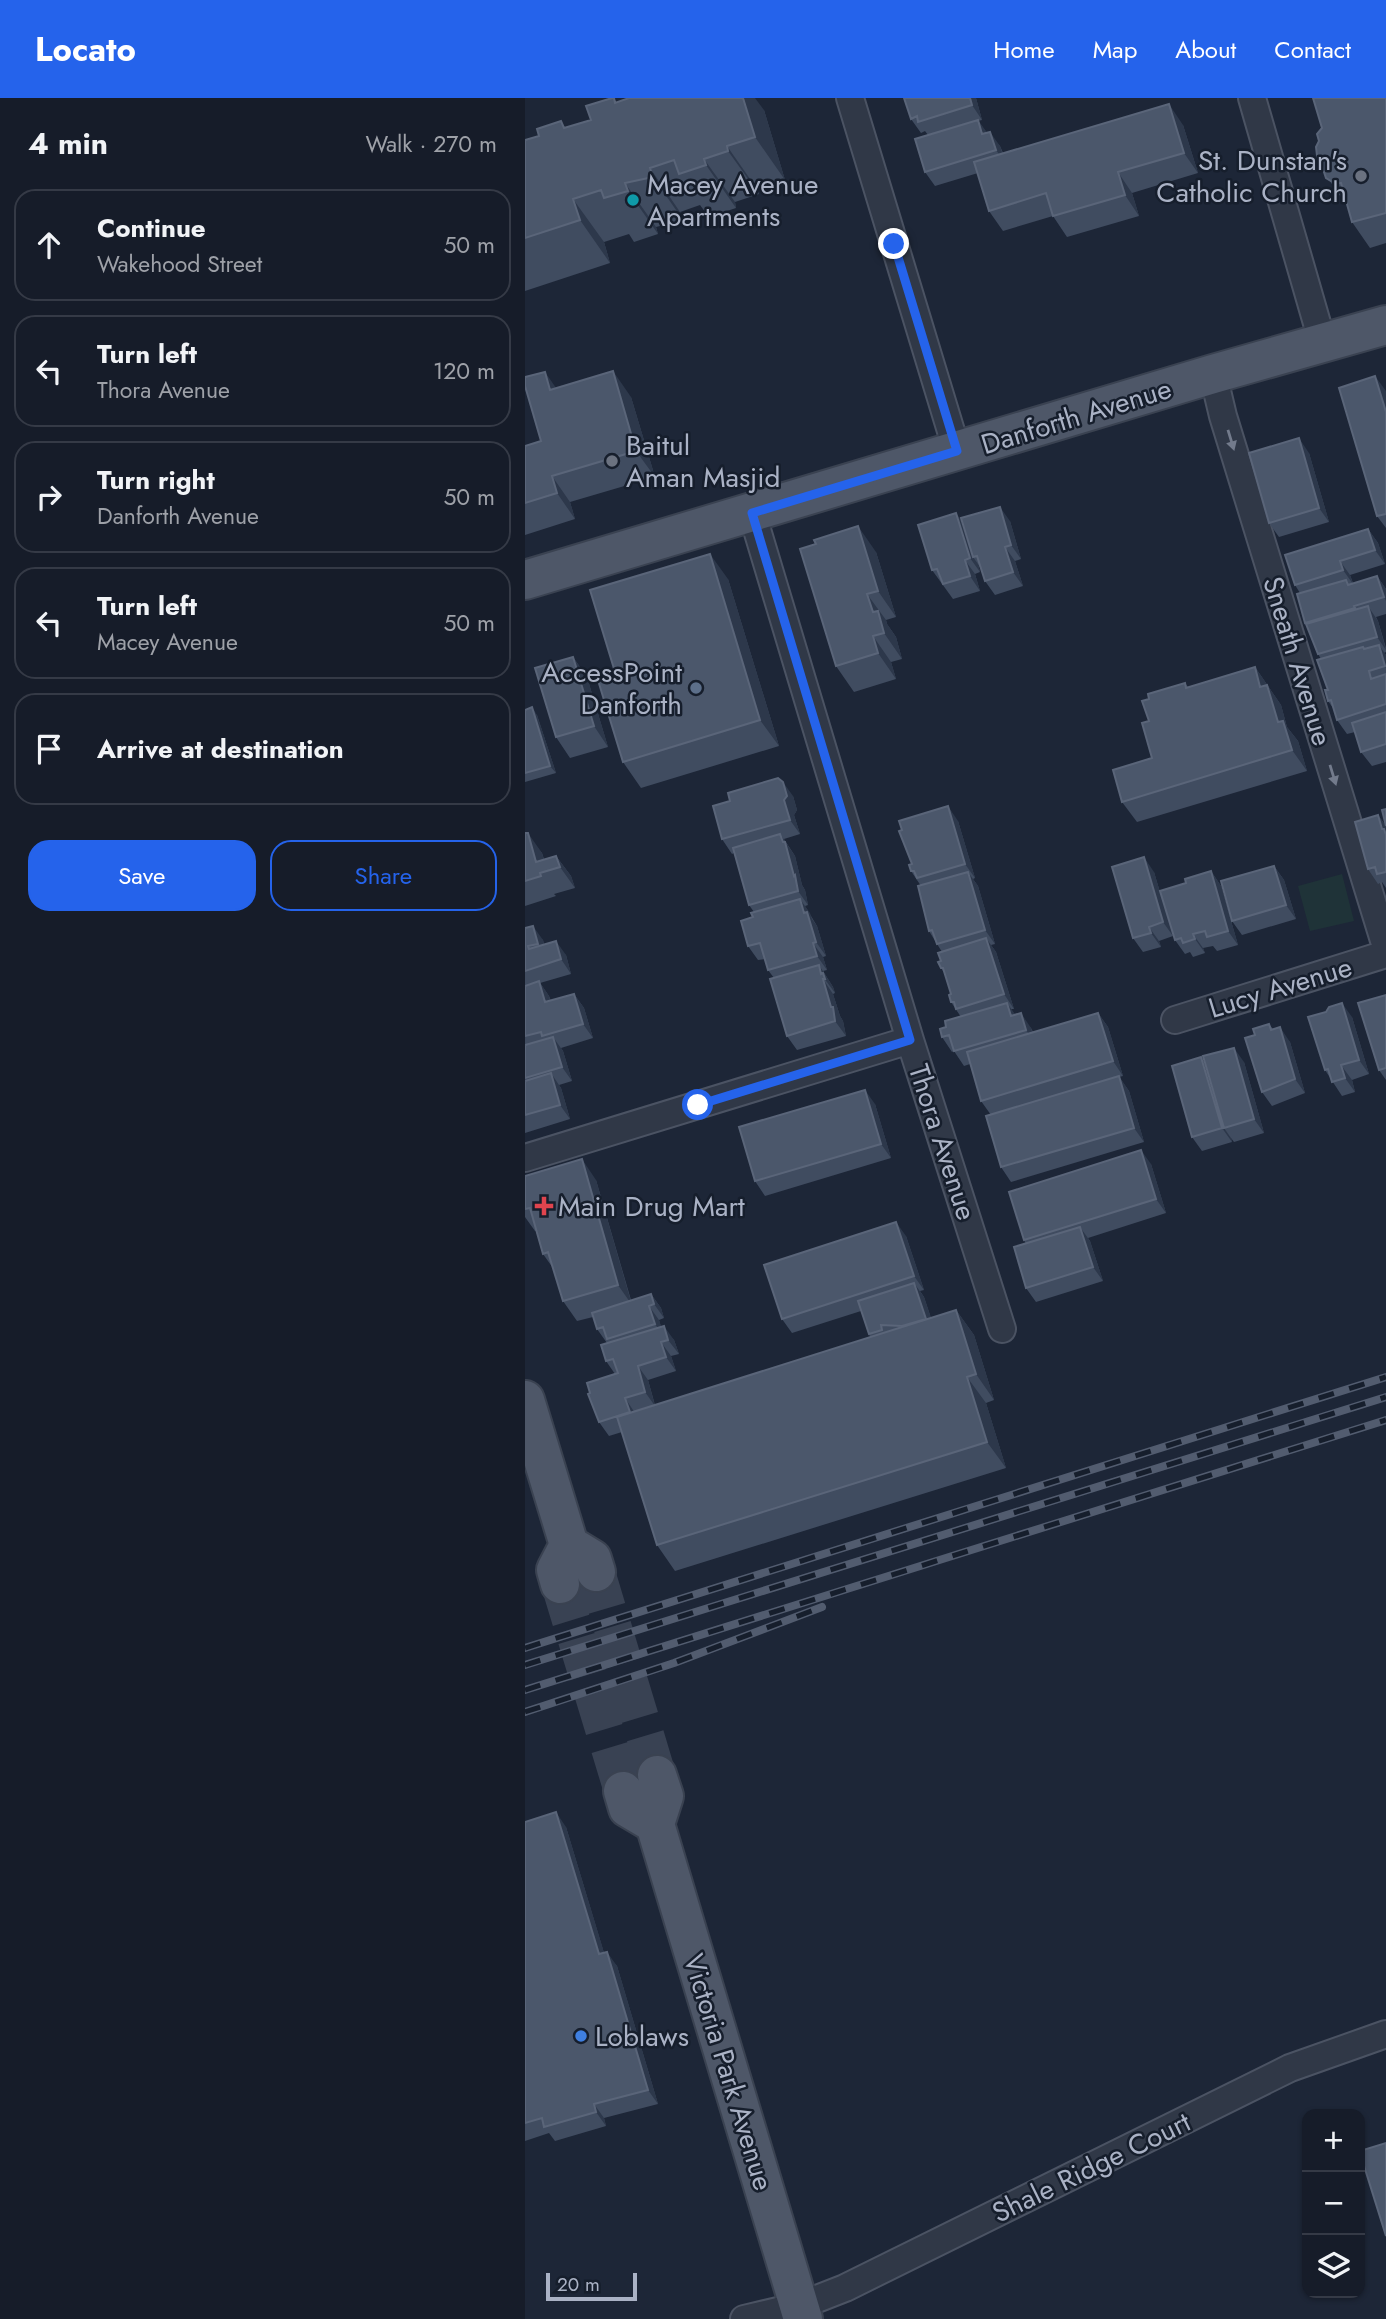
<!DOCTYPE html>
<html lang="en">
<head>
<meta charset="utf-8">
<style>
	:root { --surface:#161c29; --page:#1f2531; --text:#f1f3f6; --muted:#9ea1a8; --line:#353a46; --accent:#2563eb }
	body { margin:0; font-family:Jost,sans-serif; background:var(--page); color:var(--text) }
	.controls { position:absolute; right:21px; bottom:21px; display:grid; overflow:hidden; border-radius:14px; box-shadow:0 2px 5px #0004 }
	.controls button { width:63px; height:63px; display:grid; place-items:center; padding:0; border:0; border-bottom:2px solid var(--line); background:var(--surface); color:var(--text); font:35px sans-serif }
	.scale { position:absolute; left:21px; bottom:18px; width:91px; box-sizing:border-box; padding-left:7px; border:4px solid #aab2c5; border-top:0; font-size:19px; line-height:24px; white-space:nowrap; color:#aab2c5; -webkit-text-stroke:5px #161e2c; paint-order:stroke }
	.stop { position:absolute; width:21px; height:21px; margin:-16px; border:5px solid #2563eb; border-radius:50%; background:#fff }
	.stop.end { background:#2563eb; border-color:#fff; box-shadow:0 2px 7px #0008 }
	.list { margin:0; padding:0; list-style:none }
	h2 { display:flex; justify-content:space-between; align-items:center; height:91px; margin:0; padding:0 28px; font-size:30px }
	h2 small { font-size:23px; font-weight:400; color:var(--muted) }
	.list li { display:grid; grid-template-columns:46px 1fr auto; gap:21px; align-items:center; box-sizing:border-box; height:112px; margin:0 14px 14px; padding:0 14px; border:2px solid var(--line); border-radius:21px }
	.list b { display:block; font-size:26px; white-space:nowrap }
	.list p { margin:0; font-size:23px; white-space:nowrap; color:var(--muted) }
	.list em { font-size:23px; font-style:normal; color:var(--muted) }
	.actions { display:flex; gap:14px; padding:21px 28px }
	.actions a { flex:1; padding:16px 0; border:2px solid var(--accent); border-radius:21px; text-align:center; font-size:24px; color:var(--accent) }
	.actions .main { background:var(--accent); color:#fff }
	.icon { flex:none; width:38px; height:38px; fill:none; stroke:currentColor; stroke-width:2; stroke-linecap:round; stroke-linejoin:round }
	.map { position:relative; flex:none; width:861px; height:2221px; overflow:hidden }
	header { display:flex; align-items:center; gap:42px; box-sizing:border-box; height:98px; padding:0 35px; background:var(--accent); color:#fff }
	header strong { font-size:33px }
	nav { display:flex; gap:38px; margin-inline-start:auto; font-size:24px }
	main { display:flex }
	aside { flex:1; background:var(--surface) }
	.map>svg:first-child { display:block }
	.green { fill:#1f3338 }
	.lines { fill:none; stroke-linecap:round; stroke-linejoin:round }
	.primary-tunnel { stroke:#394253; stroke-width:38; stroke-dasharray:38 19; stroke-linecap:butt }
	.minor-casing { stroke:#4b5363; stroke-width:30 }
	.primary-casing { stroke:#3a4251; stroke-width:42 }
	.minor { stroke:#303847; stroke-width:26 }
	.primary { stroke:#4e5768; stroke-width:38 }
	.rail-casing { stroke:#525c6f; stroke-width:8 }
	.rail { stroke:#161e2c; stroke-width:5; stroke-dasharray:16; stroke-linecap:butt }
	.wall { fill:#404c60 }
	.shaded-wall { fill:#2d384b }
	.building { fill:#4b576b; stroke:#5a6579; stroke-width:2 }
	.oneway { fill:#737b8c }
	.route { stroke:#2563eb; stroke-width:9 }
	.worship-dot { fill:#6b7280; stroke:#161e2c; stroke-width:2.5 }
	.culture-dot { fill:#0f9aa8; stroke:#161e2c; stroke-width:2.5 }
	.service-dot { fill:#5c6f8a; stroke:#161e2c; stroke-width:2.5 }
	.health-dot { fill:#e0444e; stroke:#161e2c; stroke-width:2.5 }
	.shop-dot { fill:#3f7fe0; stroke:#161e2c; stroke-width:2.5 }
	.labels { text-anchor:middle; stroke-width:5; stroke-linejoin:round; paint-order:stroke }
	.poi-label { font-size:28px; fill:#aab2c5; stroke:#161e2c; text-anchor:start }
	.street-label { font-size:28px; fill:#aab2c5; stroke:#161e2c }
</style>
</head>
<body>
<header>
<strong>Locato</strong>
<nav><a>Home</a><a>Map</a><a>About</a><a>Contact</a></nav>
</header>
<main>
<aside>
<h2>4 min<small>Walk · 270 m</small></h2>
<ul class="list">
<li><svg class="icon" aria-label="ahead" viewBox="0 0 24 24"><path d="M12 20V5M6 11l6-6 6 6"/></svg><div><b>Continue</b><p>Wakehood Street</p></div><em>50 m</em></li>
<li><svg class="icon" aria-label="left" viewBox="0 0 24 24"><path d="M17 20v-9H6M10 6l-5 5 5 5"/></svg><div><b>Turn left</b><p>Thora Avenue</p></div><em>120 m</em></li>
<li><svg class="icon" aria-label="right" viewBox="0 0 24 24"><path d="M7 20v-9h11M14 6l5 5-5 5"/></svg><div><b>Turn right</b><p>Danforth Avenue</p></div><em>50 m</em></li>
<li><svg class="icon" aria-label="left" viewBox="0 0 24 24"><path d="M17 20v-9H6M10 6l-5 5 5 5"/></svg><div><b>Turn left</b><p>Macey Avenue</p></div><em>50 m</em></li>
<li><svg class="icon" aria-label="arrive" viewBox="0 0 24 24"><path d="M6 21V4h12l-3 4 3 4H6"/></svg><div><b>Arrive at destination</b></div></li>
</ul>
<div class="actions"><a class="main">Save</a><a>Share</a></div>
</aside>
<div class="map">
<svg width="861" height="2221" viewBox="0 0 861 2221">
	<rect width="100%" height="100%" fill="#1d2637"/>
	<path class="green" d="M817,776L829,823L785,833L773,788Z"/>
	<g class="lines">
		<path class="primary-tunnel" d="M71,1474L132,1677
			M35,1486L98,1693"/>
		<g class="minor-casing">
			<path id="minor" d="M325,0L432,353
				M727,0L798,246
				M688,276L698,318L861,849
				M227,415L385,942L477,1231
				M650,922L861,856
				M0,1060L385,942
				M219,2221L274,2208L320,2190L765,1970L861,1936"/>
		</g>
		<g class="primary-casing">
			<path id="primary" d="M0,482L688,276L861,227
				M0,1302L44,1447L67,1461L71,1474
				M35,1486L31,1472L44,1447
				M132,1677L139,1698L130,1726L278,2221
				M98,1693L103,1710L130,1726"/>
		</g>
		<use href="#minor" class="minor"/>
		<use href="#primary" class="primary"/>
		<g class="rail-casing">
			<path id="rail" d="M0,1550L861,1279
				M0,1567L861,1299
				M0,1592L861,1322
				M0,1614L149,1565L297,1509"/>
		</g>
		<use href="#rail" class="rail"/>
	</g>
	<path class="wall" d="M89,0L92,5L239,12L260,82L232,91L234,96L210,104L211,110L184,119L175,107L155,114L158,122L131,129L133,136L109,144L104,136L79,144L85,165L0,193V42L66,22Z
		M379,0H451L457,22L453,23L462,35L475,48L478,55L658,27L673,75L607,95L614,118L542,139L528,118L478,133L464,113L453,75L410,88L400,74L403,37L400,33L396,35L386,21Z
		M861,0V145L845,150L827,124L822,107L820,105L793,66Z
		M31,290L106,299L130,379L45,404L50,421L0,437V348L16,343Z
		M861,293V430L852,418Z
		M784,355L804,424L754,439L744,425Z
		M436,422L485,423L496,461L490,463L498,488L470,497L460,483L456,471L453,466L455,474L450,476L455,493L428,501L407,472Z
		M843,431L853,445L860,466L825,477L828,485L852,478L861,491V516L851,519L853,523L861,550V554L859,555L861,557V664L847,668L836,654L830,634L822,636L812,622L808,610L803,603V592L796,561L793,556L781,526L772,496L775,495L770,487Z
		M351,454L371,519L361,522L362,526L371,539L377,561L366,564L371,581L329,594L311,568Z
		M203,481L254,648L116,690L98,664L90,574Z
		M48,559L62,579L83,649L45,660L31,639Z
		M730,569L756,607L762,629L773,643L782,673L612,724L597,704L627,660L624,623V601L660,585L663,589Z
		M0,612L12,617L31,675L0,684Z
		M268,698L272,712L269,717L275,736L259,741L270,758L277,787L280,792L283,807L280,808L292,828L301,858L298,859L302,872L298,873L308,889L310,895L308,896L315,918L318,923L321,938L272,952L262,938L249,880L243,872L240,861L233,862L223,848L229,814L224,807L209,755L207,756L197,741Z
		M853,717L861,728V790L857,784L853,786L843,771Z
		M433,723L450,780L448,781L453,788L470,846L466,847L471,854L489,911H486L490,917L506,930L508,934L573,915L583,929L598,978L594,979L604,993L619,1044L486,1084L476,1069L466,1017L456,1003L445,966L439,968L429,953L427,954L417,939L421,929L436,919L426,904V896L420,876L416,870L417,854L404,833L396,788L386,773L387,766Z
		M0,735L17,755L19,761L31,758L46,778L50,790L29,796L31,798L0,808Z
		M749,768L759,782L771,821L717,837L707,823Z
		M686,773L696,788L713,847L692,853L688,848L678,850L680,855L668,859L665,854L660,856L650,842L661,785Z
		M629,774L648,838L634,843L636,849L618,854L608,840Z
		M0,830L18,842L19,846L41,857L46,876L15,885L24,898L26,903L49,896L59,910L68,940L36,950L38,953L47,983L34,987L36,990L45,1021L0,1035Z
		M861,897V982L854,972Z
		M827,919L844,976L827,982L830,994L817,998L800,972Z
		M744,926L748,931L765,944L780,995L747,1008L737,994L730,937Z
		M719,964L739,1035L709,1044L706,1040L707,1044L677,1053L667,1039Z
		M350,1006L366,1060L240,1098L230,1083Z
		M626,1066L641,1115L563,1140L565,1143L578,1183L511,1204L501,1190V1146L499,1142Z
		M0,1078L71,1082L106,1202L126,1196L136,1210L139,1220L134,1222L136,1229L149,1242L154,1256L146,1258L151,1273L123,1282L130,1307L345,1239L336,1213L267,1235L257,1221L381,1138L399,1192L395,1193L399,1199L406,1220L431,1212L449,1237L469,1302L461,1305L481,1370L150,1473L132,1447L97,1334L84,1338L74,1324L90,1276L81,1263L82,1245L72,1231L68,1219L52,1223L38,1203L28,1170L18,1156L11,1133H10L0,1119Z
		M0,1724L41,1729L79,1855L92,1868L133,2006L79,2020L81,2028L30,2043L24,2035L0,2043Z"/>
	<path class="shaded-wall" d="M218,0H230L239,12L260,82L230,39Z
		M445,0H451L457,22L447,7Z
		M644,6L658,27L673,75L659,55Z
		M453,22L463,36H457Z
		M465,34L475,48L481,66L471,52Z
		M202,48L232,91L234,96L203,53Z
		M179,61L210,104L211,110L181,67Z
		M125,70L155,114L158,122L128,79Z
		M593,74L607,95L614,118L600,97Z
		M100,85L131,129L133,136L103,93Z
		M48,101L79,144L85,165L55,122Z
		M88,273L106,299L130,379L111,353Z
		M20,274L38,300L25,292Z
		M850,278L861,293V314Z
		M774,340L784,355L804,424L794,410Z
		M27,378L45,404L50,421L32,395Z
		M475,409L485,423L496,461L486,447Z
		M431,415L441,429L448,459L453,466L455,474L445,460Z
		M333,428L351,454L371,519L353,493Z
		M843,431L853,445L860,466L850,452Z
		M480,449L490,463L498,488L488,474Z
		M185,456L203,481L254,648L235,622Z
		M440,462L450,476L455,493L445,478Z
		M815,463L825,477L828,486L818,472Z
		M852,478L861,491V503L859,499Z
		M342,496L361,522L362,526L371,539L377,561L359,535L348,514Z
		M843,508L853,523L861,552L852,539Z
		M348,538L366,564L371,581L353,555Z
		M854,547L861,557V570L860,568Z
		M48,559L62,579L83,649L69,628Z
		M730,569L756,607L762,629L773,643L782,673L767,652L753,624L735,589Z
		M7,609L12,617L31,675L25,668Z
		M258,684L268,698L272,712L269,717L275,736L265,722L259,702Z
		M423,708L433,723L450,780L440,766Z
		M853,717L861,728V737L857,731Z
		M3,735L17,755L22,773L11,764Z
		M255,736L270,758L277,787L280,792L283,807L273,793Z
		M31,758L46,778L50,790L35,769Z
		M619,759L629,774L648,838L638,824Z
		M749,768L759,782L771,821L761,807Z
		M686,773L696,788L713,847L703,833Z
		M443,774L453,788L470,846L460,832Z
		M275,801L285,815L287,821L292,828L301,858L291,844L279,815Z
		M8,828L18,842L23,860L13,846Z
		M624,829L634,843L636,849L626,835Z
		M668,836L678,850L680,855L670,841Z
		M461,840L471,854L489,911L479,896Z
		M31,843L41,857L46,876L36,861Z
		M288,845L298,859L302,872L292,858Z
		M294,867L308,889L310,895L296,876Z
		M298,881L308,896L315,918L318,923L321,938L310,923Z
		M14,883L24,898L30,919L20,904Z
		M49,896L59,910L68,940L58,926Z
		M482,905L492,919L486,918Z
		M817,905L827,919L844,976L834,962Z
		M496,915L506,930L511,946L501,932Z
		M573,915L583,929L598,978L588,963Z
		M755,929L765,944L780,995L770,981Z
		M28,939L38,953L47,983L37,969Z
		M709,950L719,964L739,1035L729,1021Z
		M676,959L687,974L699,1030L706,1040L707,1044L697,1030Z
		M816,967L827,982L830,994L820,980Z
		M26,975L36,990L45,1021L35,1007Z
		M594,978L604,993L619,1044L609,1030Z
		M340,992L350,1006L366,1060L356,1046Z
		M616,1052L626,1066L641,1115L631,1101Z
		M57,1061L71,1082L107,1207L93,1187Z
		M371,1124L381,1138L399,1192L389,1178Z
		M555,1129L565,1143L578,1183L568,1169Z
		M389,1185L399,1199L411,1235L401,1221Z
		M126,1196L136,1210L139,1220L129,1206Z
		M124,1208L134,1222L140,1240L130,1226Z
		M431,1212L449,1237L469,1302L451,1276Z
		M139,1228L149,1242L154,1256L143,1242Z
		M136,1244L146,1258L151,1273L141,1259Z
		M113,1268L123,1282L130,1308L120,1294Z
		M442,1279L461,1305L481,1370L462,1344Z
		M100,1300L110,1315L115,1329L105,1314Z
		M31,1714L41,1729L84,1871L74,1856Z
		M82,1854L92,1868L133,2006L123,1992Z
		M69,2006L79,2020L81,2028L71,2014Z"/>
	<path class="building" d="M87,0H89L90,5L104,0H218L230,39L202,48L203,53L179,61L181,67L154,76L149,62L125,70L128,79L100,85L103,93L79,100L76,92L48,101L55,122L0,140V42L14,38L12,31L36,23L39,30L66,22L61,8Z
		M379,0H445L447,7L393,24L392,18L386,21Z
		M788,0H861V115L827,124L816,85L811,86L801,80L797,68L793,66L791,49L794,43L792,36L797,30Z
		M644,6L659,55L593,74L600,97L528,118L521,95L464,113L449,64Z
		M453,22L457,36L465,34L471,52L400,74L390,41Z
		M88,273L111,353L27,378L32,395L0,405V348L16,343L0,288V279L20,274L25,292Z
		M850,278L861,314V416L852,418L814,290Z
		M774,340L794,410L744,425L724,355Z
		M475,409L486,447L480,449L488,474L460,483L452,458L448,459L436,420Z
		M431,415L445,460L440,462L445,478L418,486L412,471L407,472L393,427Z
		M333,428L353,493L342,496L348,514L353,513L359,535L348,538L353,555L311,568L275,451L291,446L289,442Z
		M843,431L850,452L815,463L818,472L770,487L760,457Z
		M185,456L235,622L98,664L72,579L90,574L65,492Z
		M852,478L859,499L829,508L830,510L780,525L772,496L821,482L823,487Z
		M843,508L852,539L793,556L781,526Z
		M854,547L860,568L844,573L846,581L861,576V606L812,622L806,602L803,603L800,592H803L792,562L838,549L839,551Z
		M48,559L69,628L31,639L10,570Z
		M730,569L735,589L742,587L753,624L758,623L767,652L597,704L588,672L627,660L617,625L624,623L617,603L624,601L623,596L660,585L661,590Z
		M7,609L25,668L0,675V612Z
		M861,614V646L836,654L827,625Z
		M253,680L258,684L262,698L259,702L265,722L197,741L188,708L205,703L203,695Z
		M423,708L440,766L392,780L389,773H386L384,767L387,766L374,733L377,732L374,723Z
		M861,711V728L857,712Z
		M853,717L857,731H859L861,737V774L852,776L850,769L843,771L830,724Z
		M0,735H3L11,764L31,758L35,769L15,775L16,778L0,783Z
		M255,736L258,744H260L269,778L270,777L273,793L224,807L208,750Z
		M619,759L638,824L624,829L626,835L608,840L587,769Z
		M749,768L761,807L707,823L696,783Z
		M686,773L703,833L682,839L680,833L668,836L670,841L658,845L656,840L650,842L635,793L661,785L660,781Z
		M443,774L460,832L412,846L407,832L404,833L393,788Z
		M275,801L279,815L282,814L291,844L288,845L292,858L243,872L235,845L223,848L216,823L228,819L226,815Z
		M8,828L13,846L3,848L4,851L31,843L36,861L0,873V830Z
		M461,840L479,896L431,911L429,904H426L424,897L426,896L418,870H416L413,864L416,863L413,855Z
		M294,867L296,876L298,875L300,881H298L306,909H308L310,923L262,938L245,881Z
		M14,883L20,904L49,896L58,926L17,938L16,934L0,938V888Z
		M861,897V970L854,972L833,905Z
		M482,905L486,918L496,915L501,932L429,953L424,937L417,939L415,931L421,929L420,923Z
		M817,905L834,962L816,967L820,980L807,984L803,971L800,972L783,919L801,914L804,909Z
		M573,915L588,963L456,1003L442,954Z
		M744,926L746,932L755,929L770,981L737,994L720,940L730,937L728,931Z
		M28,939L37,969L0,980V947Z
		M709,950L729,1021L699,1030L678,958Z
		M676,959L697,1030L667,1039L647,968Z
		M26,975L35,1007L0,1017V983Z
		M594,978L609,1030L476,1069L461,1018Z
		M340,992L356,1046L230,1083L214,1029Z
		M616,1052L631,1101L499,1142L484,1094Z
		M57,1061L93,1187L38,1203L23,1154L18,1156L5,1110L0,1111V1078Z
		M371,1124L389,1178L257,1221L239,1167Z
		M555,1129L568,1169L501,1190L489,1149Z
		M389,1185L401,1221L377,1228L356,1227L357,1232L344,1236L333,1203Z
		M126,1196L129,1206L124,1208L130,1226L82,1241L78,1229L72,1231L67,1215Z
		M431,1212L451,1276L442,1279L462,1344L132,1447L92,1319Z
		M139,1228L143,1242L136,1244L141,1259L113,1268L120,1294L100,1300L105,1314L74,1324L63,1296L65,1295L62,1285L93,1275L88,1261L81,1263L76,1247Z
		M31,1714L74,1856L82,1854L123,1992L69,2006L71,2014L19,2029L17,2020L0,2025V1724Z
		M861,2045V2138L835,2055V2053Z"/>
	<defs><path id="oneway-solid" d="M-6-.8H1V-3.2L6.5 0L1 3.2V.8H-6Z" transform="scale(1.75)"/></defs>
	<g class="oneway">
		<use href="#oneway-solid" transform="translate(706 342) rotate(73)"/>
		<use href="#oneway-solid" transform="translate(808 677) rotate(73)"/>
	</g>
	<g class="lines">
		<path class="route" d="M173,1007L385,942L227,415L432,353L369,146"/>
	</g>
	<g class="worship-dot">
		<circle cx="836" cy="78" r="7"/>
		<circle cx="87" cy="363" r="7"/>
	</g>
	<circle class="culture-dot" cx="108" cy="102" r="7"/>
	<circle class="service-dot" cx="171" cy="590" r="7"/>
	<path class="health-dot" d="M15.5 1097.5h7v7h7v7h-7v7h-7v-7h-7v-7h7z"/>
	<circle class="shop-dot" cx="56" cy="1938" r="7"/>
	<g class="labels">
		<g class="poi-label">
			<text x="822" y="72" text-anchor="end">St. Dunstan's<tspan x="822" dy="32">Catholic Church</tspan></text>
			<text x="122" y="96">Macey Avenue<tspan x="122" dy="32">Apartments</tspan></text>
			<text x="101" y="357">Baitul<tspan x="101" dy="32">Aman Masjid</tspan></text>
			<text x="157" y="584" text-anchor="end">AccessPoint<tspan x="157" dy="32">Danforth</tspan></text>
			<text x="33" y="1118">Main Drug Mart</text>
			<text x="70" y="1948">Loblaws</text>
		</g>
		<g class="street-label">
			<text transform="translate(551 318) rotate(-17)" y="10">Danforth Avenue</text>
			<text transform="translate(773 563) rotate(73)" y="10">Sneath Avenue</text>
			<text transform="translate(755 889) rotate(-17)" y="10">Lucy Avenue</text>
			<text transform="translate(418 1044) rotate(72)" y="10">Thora Avenue</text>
			<text transform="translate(204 1974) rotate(73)" y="10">Victoria Park Avenue</text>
			<text transform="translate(566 2069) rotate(-26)" y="10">Shale Ridge Court</text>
		</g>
	</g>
</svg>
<div class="controls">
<button>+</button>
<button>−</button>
<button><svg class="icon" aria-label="layers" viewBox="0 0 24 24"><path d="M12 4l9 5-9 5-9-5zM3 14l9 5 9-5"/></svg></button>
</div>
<div class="scale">20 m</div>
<div class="stop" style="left:173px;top:1007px"></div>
<div class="stop end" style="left:369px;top:146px"></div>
</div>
</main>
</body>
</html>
